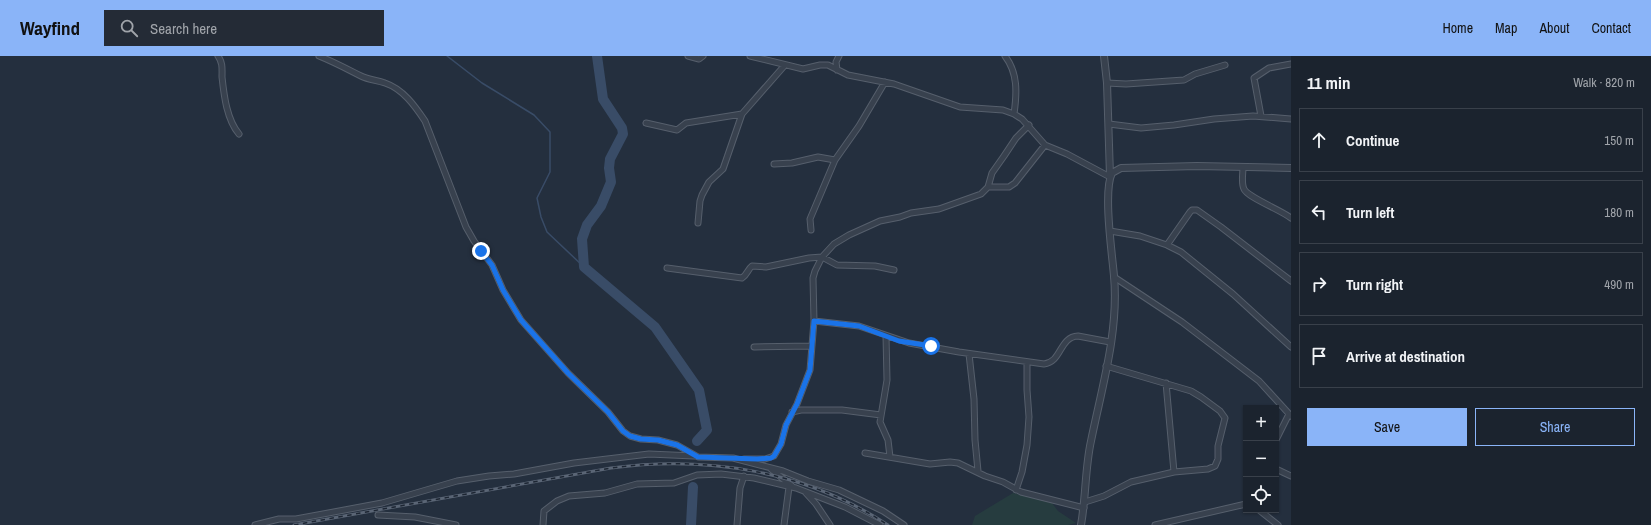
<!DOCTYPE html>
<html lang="en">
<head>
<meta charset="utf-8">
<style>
	:root { --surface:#1b232e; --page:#242b36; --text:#f1f3f6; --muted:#a0a4aa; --line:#39404a; --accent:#8ab4f8 }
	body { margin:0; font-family:"Archivo Narrow",sans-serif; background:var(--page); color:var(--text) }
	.controls { position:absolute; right:12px; bottom:12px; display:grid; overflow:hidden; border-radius:0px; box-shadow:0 1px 3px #0004 }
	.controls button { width:36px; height:36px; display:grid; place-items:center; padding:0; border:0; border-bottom:1px solid var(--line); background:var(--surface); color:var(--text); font:20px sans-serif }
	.stop { position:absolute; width:12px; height:12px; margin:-9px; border:3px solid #1a73e8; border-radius:50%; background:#fff }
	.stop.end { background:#1a73e8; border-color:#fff; box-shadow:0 1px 4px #0008 }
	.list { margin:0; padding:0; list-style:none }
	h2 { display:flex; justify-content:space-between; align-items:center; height:52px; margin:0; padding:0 16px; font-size:17px }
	h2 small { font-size:13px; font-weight:400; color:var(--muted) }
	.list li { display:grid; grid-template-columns:26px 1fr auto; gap:12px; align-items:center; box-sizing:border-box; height:64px; margin:0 8px 8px; padding:0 8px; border:1px solid var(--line); border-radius:0px }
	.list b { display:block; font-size:15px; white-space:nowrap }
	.list em { font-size:13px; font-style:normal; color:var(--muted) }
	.actions { display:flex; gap:8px; padding:12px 16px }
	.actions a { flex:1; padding:9px 0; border:1px solid var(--accent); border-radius:0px; text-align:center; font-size:14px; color:var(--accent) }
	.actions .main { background:var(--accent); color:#111 }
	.icon { flex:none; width:22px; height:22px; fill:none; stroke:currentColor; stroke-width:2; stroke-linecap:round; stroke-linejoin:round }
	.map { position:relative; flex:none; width:1291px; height:469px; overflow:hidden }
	header { display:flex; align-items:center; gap:24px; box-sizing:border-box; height:56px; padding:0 20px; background:var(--accent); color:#111 }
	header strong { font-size:19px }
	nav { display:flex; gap:22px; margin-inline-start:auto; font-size:14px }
	.search { width:280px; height:36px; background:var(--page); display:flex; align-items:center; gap:10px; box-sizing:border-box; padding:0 14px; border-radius:0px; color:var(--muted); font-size:15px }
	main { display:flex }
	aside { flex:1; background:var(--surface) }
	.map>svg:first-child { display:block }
	.green { fill:#263c3f }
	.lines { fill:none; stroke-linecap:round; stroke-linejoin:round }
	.stream { stroke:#394c67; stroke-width:1.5 }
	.river { stroke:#394c67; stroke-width:10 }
	.minor-casing { stroke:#565f6c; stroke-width:7 }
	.tertiary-casing { stroke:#565f6c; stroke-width:8 }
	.minor { stroke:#38414e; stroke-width:5 }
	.tertiary { stroke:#38414e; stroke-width:6 }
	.rail-casing { stroke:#5a6575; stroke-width:3 }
	.rail { stroke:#1d2633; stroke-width:1.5; stroke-dasharray:4.5; stroke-linecap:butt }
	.route { stroke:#1a73e8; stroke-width:5 }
</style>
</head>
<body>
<header>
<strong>Wayfind</strong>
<div class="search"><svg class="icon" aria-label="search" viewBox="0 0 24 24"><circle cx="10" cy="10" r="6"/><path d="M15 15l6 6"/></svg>Search here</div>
<nav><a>Home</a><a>Map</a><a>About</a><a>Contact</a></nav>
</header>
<main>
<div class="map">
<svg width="1291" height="469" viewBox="0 0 1291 469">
	<rect width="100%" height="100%" fill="#242f3e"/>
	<path class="green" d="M1013,437L1052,447L1058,455L1076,467L1068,469H972L975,460Z"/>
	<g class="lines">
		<path class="stream" d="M447,0L482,27L534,59L550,76V116L537,142L541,161L547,176L584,211"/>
		<path class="river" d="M597,0L603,43L622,72L623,78L610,103L609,112L611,126L601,150L587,169L582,183L584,211L655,271L699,334L707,374L697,385
			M691,469L693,431"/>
		<g class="minor-casing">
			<path id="minor" d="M218,0C223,7 222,13 222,21C224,40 227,64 239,78
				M319,0C334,6 347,13 361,20C369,24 377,24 385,27C403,33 415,50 425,65L466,171L474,185L492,209L503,234L521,264L568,317L608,356L623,375L630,380L641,383L658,384L677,389L698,401L733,402L783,415L808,425L839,434L883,455L904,469
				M688,0L699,3L703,0
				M750,0L803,13L820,9H828L848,19L894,28L960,51L1003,54L1014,58L1022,63L1045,89L1067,98L1110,121
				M1005,0C1018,17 1017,37 1014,58
				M837,14L836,6L839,0
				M1107,27L1126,28L1184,24L1195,18L1225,9
				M1261,60L1254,22L1269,12L1291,8
				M646,67L677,74L686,67L742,58
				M1109,68L1141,72L1174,69L1214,63L1253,60L1291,63
				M774,108L792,107L818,101L835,104
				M1243,111C1243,118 1241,127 1244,133C1247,141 1281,154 1291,162
				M988,131H1009L1015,127L1045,89
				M698,167L700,145L702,139L709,126L723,113L742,58L785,9
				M811,174L810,163L835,104L859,70L885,26
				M1110,175L1140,180L1167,189L1181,196L1233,238L1291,291
				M1167,189L1190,156L1192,154H1197L1221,171L1291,225
				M667,212L742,222C747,219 748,213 752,210L766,211L809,202L822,201L837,209L875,210L894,214
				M1114,221L1182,266L1259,325L1291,360
				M814,265L859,270L909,287L959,296L1044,308C1062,306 1059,281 1078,280L1110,286
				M886,280L887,324L880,366L888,384L890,401
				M754,291L811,290
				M969,298L974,343L975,384L978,415
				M1166,327L1174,416
				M792,356L801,354H842L881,359
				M1276,384L1289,358
				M865,397L930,408L950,406L958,407L985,420L1003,426L1021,436L1084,452
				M744,403H765L774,400L781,388L786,369L797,348L810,314L814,265L813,222L815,215L822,201L834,188L849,179L880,165L900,161L911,157L939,153L981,138L988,131L992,117L1004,100L1016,82L1029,69
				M771,413L793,431
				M1276,413L1291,420
				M1016,434L1022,416L1027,389L1029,361L1027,334V306
				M805,436L816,448L830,469
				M1085,446L1104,440L1131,426L1174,416L1208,413L1215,410L1218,403V390L1225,362L1220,355L1201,341L1191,335L1106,310
				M1259,454L1278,469
				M378,459L415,461L456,469
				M255,469L279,463H296L382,447L457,425L489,420L514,418L574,407L649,398L694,400
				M543,469L544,455L557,445L569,440L605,437L637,428L674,427L697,419L721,418L754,422L796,432L845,451L880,469
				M737,469L740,432L744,420
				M784,469L789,431
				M1155,469L1246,448"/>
		</g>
		<g class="tertiary-casing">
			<path id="tertiary" d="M1104,0L1107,27L1110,120
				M1081,469C1086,441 1085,412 1091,385C1102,331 1119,275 1114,220C1112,197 1103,135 1112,117L1121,112L1197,110L1291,112"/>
		</g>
		<use href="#minor" class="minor"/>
		<use href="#tertiary" class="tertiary"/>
		<g class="rail-casing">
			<path id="rail" d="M294,469L611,412C707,399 806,415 888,469"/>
		</g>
		<use href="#rail" class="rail"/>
	</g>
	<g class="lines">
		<path class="route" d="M481,195L492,209L503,234L521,264L568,317L608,356L623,375L630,380L641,383L658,384L677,389L698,401L757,403L771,402L774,400L781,388L786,369L797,348L810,314L814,265L859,270L899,285L931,290"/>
	</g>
</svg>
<div class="controls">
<button>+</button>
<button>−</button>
<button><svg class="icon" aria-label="locate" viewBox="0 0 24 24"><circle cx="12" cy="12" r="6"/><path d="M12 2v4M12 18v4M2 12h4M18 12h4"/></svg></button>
</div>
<div class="stop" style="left:931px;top:290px"></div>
<div class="stop end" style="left:481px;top:195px"></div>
</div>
<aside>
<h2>11 min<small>Walk · 820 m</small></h2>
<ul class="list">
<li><svg class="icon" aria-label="ahead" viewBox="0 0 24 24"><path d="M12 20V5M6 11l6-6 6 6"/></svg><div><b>Continue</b></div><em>150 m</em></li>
<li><svg class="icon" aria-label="left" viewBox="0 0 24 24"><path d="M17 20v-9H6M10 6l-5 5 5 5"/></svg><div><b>Turn left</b></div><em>180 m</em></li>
<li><svg class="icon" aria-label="right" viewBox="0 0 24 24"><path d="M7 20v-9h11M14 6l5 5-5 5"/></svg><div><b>Turn right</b></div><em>490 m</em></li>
<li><svg class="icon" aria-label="arrive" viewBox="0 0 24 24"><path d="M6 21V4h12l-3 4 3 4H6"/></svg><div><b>Arrive at destination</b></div></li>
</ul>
<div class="actions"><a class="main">Save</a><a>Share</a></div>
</aside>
</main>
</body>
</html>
